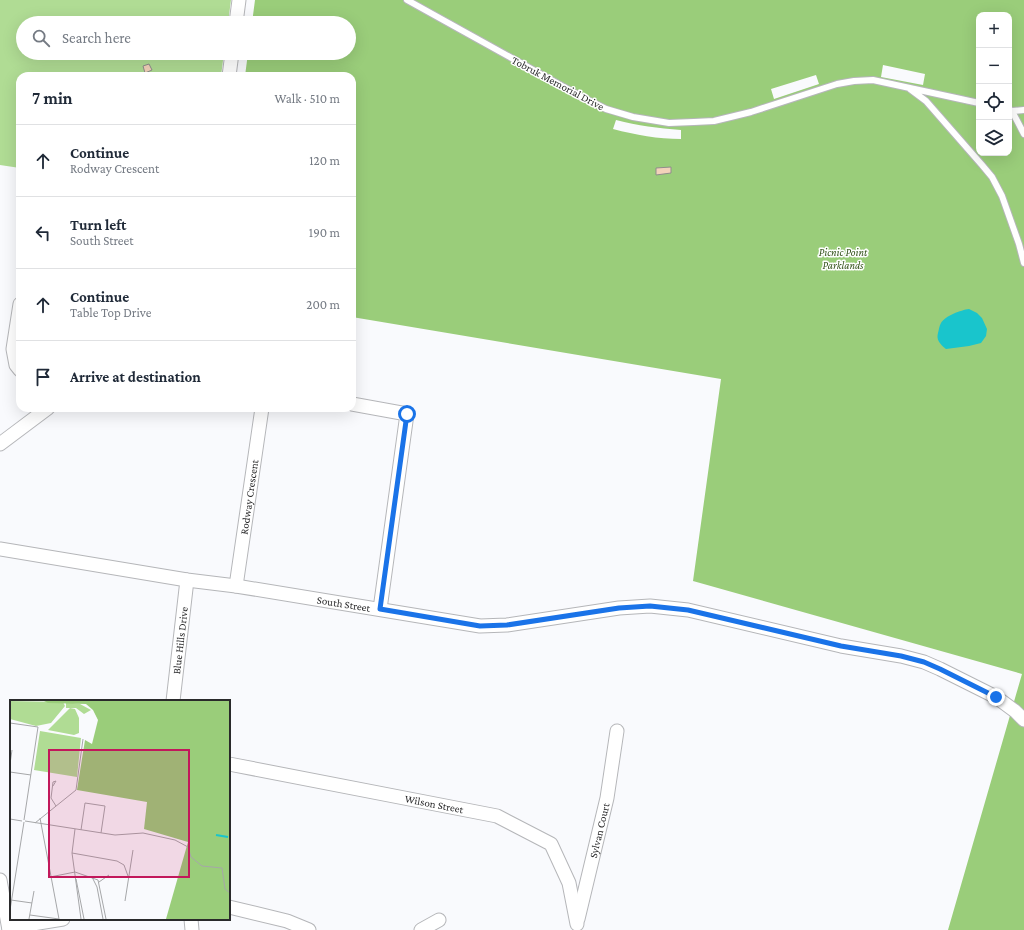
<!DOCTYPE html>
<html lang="en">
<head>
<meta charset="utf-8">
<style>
	:root { --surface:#fff; --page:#f2f2f3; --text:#1f2937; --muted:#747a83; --line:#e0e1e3 }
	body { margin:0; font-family:"Crimson Pro",serif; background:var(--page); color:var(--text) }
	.controls { position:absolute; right:12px; top:12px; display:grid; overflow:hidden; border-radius:8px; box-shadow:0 4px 16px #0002 }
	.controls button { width:36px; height:36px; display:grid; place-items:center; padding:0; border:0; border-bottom:1px solid var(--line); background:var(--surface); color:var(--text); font:20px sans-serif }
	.stop { position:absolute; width:12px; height:12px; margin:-9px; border:3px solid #1a73e8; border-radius:50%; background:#fff }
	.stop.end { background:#1a73e8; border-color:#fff; box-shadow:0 1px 4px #0008 }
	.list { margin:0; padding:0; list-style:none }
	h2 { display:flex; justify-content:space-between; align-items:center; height:52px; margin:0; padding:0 16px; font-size:17px }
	h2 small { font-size:13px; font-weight:400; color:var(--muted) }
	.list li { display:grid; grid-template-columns:26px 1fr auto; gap:12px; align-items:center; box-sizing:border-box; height:72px; padding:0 16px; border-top:1px solid var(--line) }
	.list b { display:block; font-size:15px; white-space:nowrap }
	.list p { margin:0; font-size:13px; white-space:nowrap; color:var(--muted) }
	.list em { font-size:13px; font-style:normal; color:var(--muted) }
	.icon { flex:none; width:22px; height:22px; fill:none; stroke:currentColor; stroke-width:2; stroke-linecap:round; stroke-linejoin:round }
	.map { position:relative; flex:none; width:1024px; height:930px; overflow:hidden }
	.search { position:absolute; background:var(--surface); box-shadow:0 4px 16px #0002; left:16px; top:16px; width:340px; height:44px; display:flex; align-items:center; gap:10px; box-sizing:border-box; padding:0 14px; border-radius:22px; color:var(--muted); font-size:15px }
	.panel { position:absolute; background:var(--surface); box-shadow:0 4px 16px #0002; left:16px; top:72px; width:340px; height:340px; border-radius:12px }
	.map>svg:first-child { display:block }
	.green { fill:#b0dc94 }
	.forest { fill:#9acd7a; fill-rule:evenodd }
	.water { fill:#19c5cc }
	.building { fill:#f3d2ba; stroke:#8f8d8b }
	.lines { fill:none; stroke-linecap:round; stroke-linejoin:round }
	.service-casing { stroke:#b5b6b9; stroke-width:8 }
	.minor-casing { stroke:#b5b6b9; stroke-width:15 }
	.service { stroke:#fff; stroke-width:6 }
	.minor { stroke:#fff; stroke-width:13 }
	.route { stroke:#1a73e8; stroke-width:5 }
	.labels { text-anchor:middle; stroke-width:3; stroke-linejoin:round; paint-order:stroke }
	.street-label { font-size:11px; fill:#2a2a2b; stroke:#fff }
	.park-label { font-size:11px; font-style:italic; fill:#325219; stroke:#fff }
	.inset-river { fill:none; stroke:#19c5cc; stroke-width:2 }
	.inset-road { fill:none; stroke:#a6a7a9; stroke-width:1 }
	.view { fill:#c2185b; fill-opacity:0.15; stroke:#c2185b; stroke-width:2 }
	.inset-edge { fill:none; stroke:#2a2a2b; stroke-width:2 }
</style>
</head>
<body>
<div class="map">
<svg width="1024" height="930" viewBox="0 0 1024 930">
	<rect width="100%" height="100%" fill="#f9fafd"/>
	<path class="green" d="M0,0H231L228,23H23V53H224L221,76H20V168L0,165Z"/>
	<path class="forest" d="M255,0H1024V930H948L1022,674L693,581L721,379L352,317V76H245L248,53H349V23H252ZM979,15H1009V153H979ZM883,65L925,74L923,85L881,77ZM816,75L819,84L774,99L771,89ZM616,120C638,126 658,128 681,130V139C658,139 636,135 613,129Z"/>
	<path class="water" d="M969,309L977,313L982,318L987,329L986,336L981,343L969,346L946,349C940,344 936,340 938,333C939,330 939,326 941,323C945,316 961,310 969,309Z"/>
	<path class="building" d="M148,19L152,23H143Z
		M136,53H150V55L144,56L141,59Z
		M149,64L152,70L145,73L143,66Z
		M671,167V173L656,175V168Z"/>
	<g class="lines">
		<g class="service-casing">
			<path id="service" d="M407,0L580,96L606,109L633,117L669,123L694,122L714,121L751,112L837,84L854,81L873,80L979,103
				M910,89L926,101L982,165L992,177L1002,196L1019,244L1024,263
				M1009,110L1012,111L1024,110
				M1012,111L1024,134"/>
		</g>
		<g class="minor-casing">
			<g id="minor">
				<path d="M236,23L239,0"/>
				<path d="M229,76L232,53"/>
				<path d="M20,304L13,349L16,365L20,370"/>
				<path d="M352,404L407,414L380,609"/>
				<path d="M0,444L48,408"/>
				<path id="s1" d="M0,549L187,580L236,586L480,626L507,625L619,608L650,606L688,610L841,646L901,656L924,662L940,669L996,697L1015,711L1024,720"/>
				<path id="s2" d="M236,586L262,408"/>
				<path id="s3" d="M173,701L187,580"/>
				<path id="s4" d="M229,764L497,816L551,844L569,883L577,924"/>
				<path d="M0,880L9,930"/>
				<path d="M229,907L287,921L309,930"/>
				<path d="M191,919L192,930"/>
				<path id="s5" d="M578,919L607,798L617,731"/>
				<path d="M9,928L63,919"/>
				<path d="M421,930L439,920"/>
			</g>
		</g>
		<use href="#service" class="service"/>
		<use href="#minor" class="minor"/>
	</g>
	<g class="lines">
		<path class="route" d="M407,414L380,609L480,626L507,625L619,608L650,606L688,610L841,646L901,656L924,662L940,669L996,697"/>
	</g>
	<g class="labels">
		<g class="street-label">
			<text transform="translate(558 83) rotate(28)" y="4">Tobruk Memorial Drive</text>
			<text dy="4" stroke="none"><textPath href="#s2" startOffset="90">Rodway Crescent</textPath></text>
			<text dy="4" stroke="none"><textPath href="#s1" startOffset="348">South Street</textPath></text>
			<text dy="4" stroke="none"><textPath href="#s3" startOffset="61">Blue Hills Drive</textPath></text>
			<text dy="4" stroke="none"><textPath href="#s4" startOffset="209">Wilson Street</textPath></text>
			<text dy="4" stroke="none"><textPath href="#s5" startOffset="91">Sylvan Court</textPath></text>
		</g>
		<g class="park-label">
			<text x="843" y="256">Picnic Point<tspan x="843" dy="13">Parklands</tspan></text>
		</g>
	</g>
	<g transform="translate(10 700)">
		<rect width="220" height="220" fill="#f9fafd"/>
		<path d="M0,1L53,2L55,6L41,23L26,26L0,19ZM56,2L70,4L81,10L74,14L66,8H56ZM60,8L65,9L69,18V33L64,35L38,30ZM30,31L71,38L67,77L24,70Z" fill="#b0dc94"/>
		<path d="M34,1H220V219H156L178,142L134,129L137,102L67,90L75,40L82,44L88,20L83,10L76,4L38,3Z" fill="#9acd7a"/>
		<path class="inset-river" d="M206,135L218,137"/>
		<path class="inset-road" d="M0,23L28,27L14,120M0,64L2,50M0,72L21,75M43,86L46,81L43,82L41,98L46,106M0,119L12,121M15,121L105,135L133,133L165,140L178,147L181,157L192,166L212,168L215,189L220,193M25,123L66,90L73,39M65,129L62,153L71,219M71,130L75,103L95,106L91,133M62,153L107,161L114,165L118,176M40,177L65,172L88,180L96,219M82,177L87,187L93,219M66,179L74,219M89,182L99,175M1,200L22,203M115,201L123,150M0,210L14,122M20,215L49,219L30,118M19,219L24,191"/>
		<path class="view" d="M39,50H179V177H39Z"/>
		<rect width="220" height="220" class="inset-edge"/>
	</g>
</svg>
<div class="controls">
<button>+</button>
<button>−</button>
<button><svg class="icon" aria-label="locate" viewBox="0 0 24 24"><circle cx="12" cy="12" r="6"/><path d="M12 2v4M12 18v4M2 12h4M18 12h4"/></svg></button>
<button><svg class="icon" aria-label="layers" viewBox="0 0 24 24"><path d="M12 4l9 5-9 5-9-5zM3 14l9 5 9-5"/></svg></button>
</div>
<div class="stop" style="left:407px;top:414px"></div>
<div class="stop end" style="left:996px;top:697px"></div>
<div class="search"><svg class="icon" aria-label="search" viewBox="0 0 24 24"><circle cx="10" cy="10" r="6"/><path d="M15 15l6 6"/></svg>Search here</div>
<section class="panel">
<h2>7 min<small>Walk · 510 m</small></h2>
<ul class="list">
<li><svg class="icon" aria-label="ahead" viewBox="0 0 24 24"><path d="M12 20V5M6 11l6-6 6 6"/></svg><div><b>Continue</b><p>Rodway Crescent</p></div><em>120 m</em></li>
<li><svg class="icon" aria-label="left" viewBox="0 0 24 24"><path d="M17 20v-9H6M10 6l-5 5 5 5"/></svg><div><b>Turn left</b><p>South Street</p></div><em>190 m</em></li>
<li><svg class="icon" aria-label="ahead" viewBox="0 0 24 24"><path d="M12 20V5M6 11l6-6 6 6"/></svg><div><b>Continue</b><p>Table Top Drive</p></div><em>200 m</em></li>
<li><svg class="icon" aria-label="arrive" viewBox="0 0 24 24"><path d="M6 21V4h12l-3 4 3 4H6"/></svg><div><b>Arrive at destination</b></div></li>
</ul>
</section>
</div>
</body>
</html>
